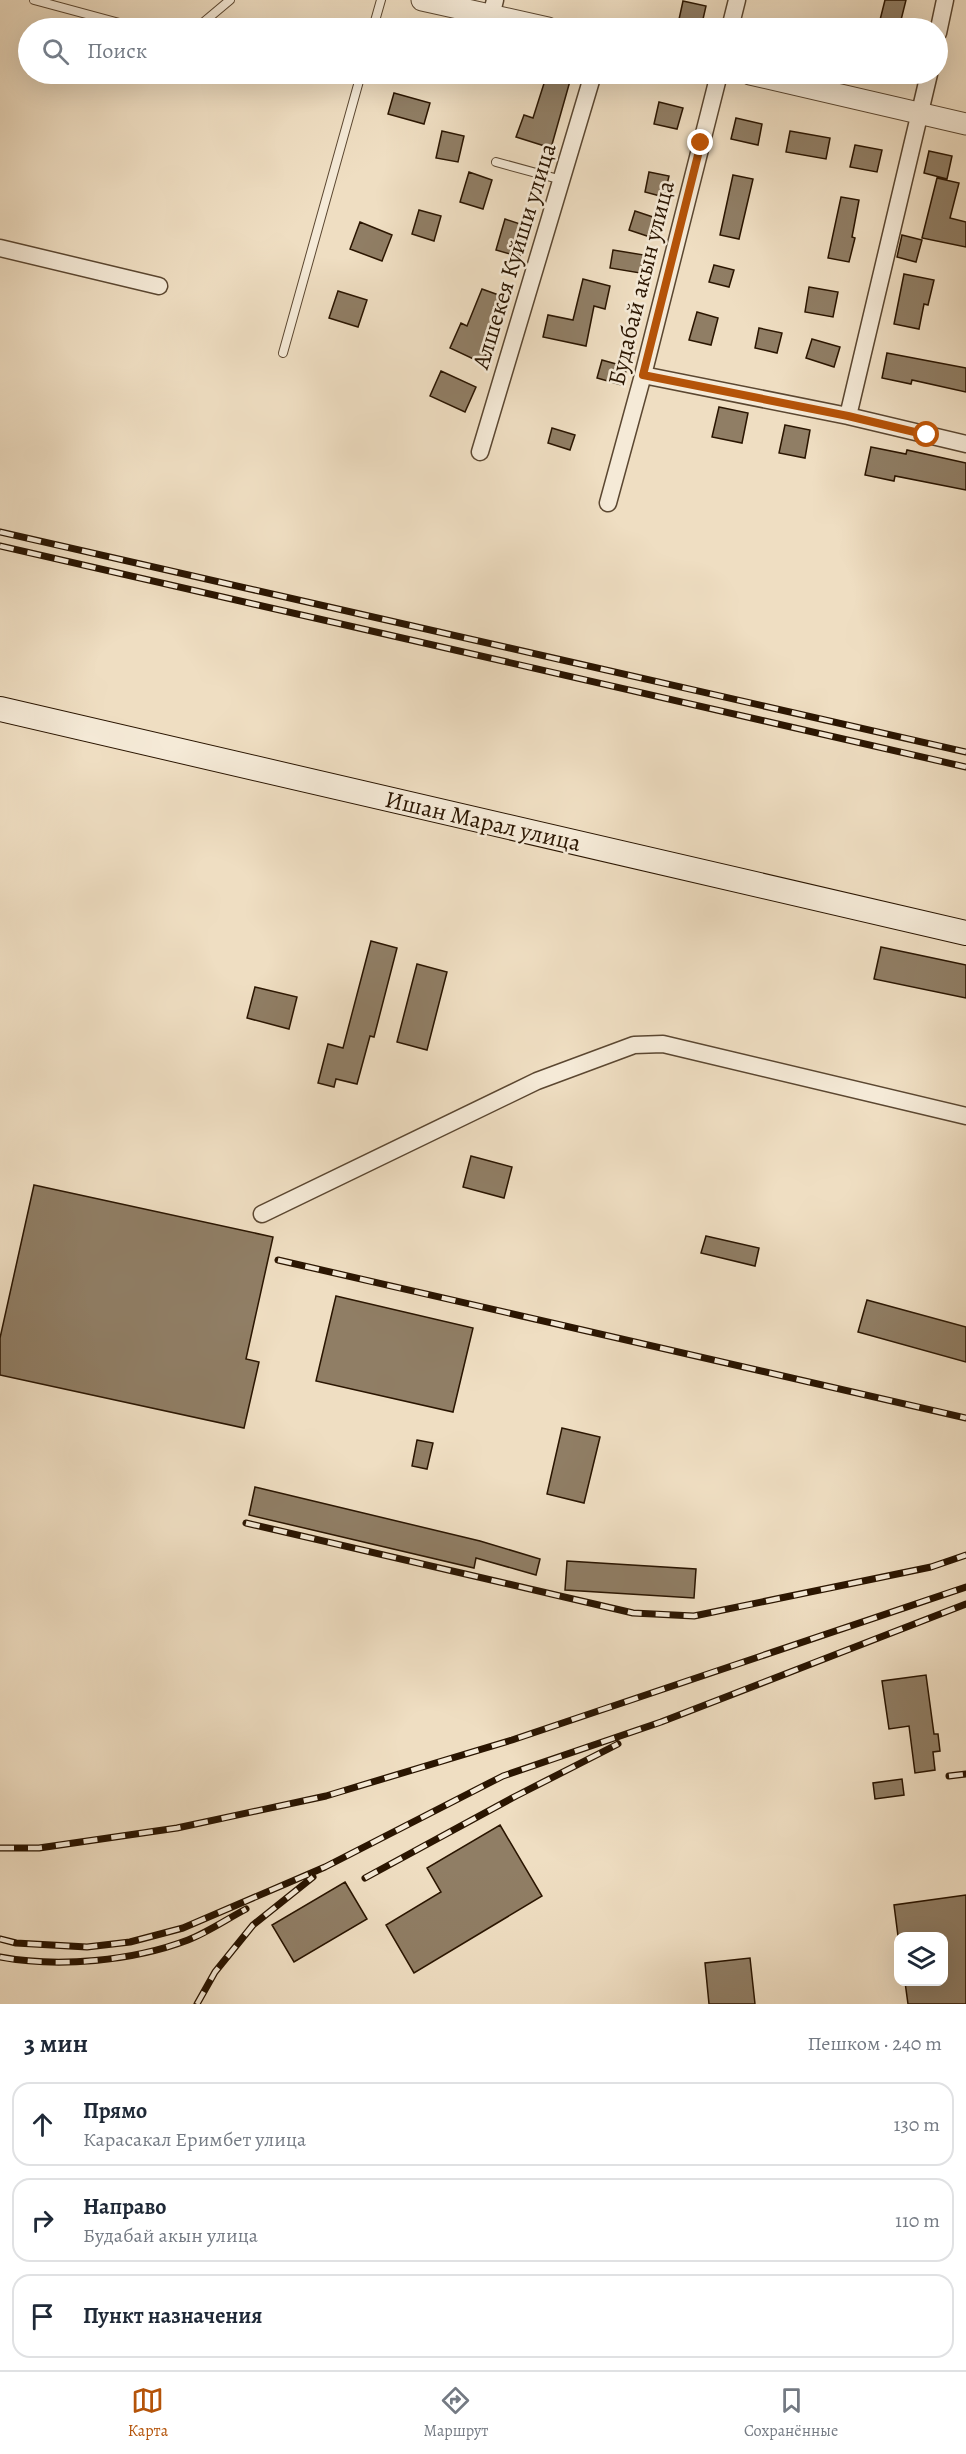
<!DOCTYPE html>
<html lang="ru">
<head>
<meta charset="utf-8">
<style>
	:root { --surface:#fff; --page:#f2f2f3; --text:#1f2937; --muted:#747a83; --line:#e0e1e3; --accent:#b45309 }
	body { margin:0; font-family:Alegreya,serif; background:var(--page); color:var(--text) }
	.controls { position:absolute; right:18px; bottom:18px; display:grid; overflow:hidden; border-radius:12px; box-shadow:0 6px 24px #0002 }
	.controls button { width:54px; height:54px; display:grid; place-items:center; padding:0; border:0; border-bottom:2px solid var(--line); background:var(--surface); color:var(--text); font:30px sans-serif }
	.stop { position:absolute; width:18px; height:18px; margin:-14px; border:4px solid #b45309; border-radius:50%; background:#fff }
	.stop.end { background:#b45309; border-color:#fff; box-shadow:0 2px 6px #0008 }
	.list { margin:0; padding:0; list-style:none }
	h2 { display:flex; justify-content:space-between; align-items:center; height:78px; margin:0; padding:0 24px; font-size:26px }
	h2 small { font-size:20px; font-weight:400; color:var(--muted) }
	.list li { display:grid; grid-template-columns:39px 1fr auto; gap:18px; align-items:center; box-sizing:border-box; height:84px; margin:0 12px 12px; padding:0 12px; border:2px solid var(--line); border-radius:18px }
	.list b { display:block; font-size:22px; white-space:nowrap }
	.list p { margin:0; font-size:20px; white-space:nowrap; color:var(--muted) }
	.list em { font-size:20px; font-style:normal; color:var(--muted) }
	.icon { flex:none; width:33px; height:33px; fill:none; stroke:currentColor; stroke-width:2; stroke-linecap:round; stroke-linejoin:round }
	.map { position:relative; flex:none; width:966px; height:2004px; overflow:hidden }
	.search { position:absolute; background:var(--surface); box-shadow:0 6px 24px #0002; left:18px; right:18px; top:18px; height:66px; display:flex; align-items:center; gap:15px; box-sizing:border-box; padding:0 21px; border-radius:33px; color:var(--muted); font-size:22px }
	.sheet { height:366px; background:var(--surface) }
	nav { display:flex; justify-content:space-around; align-items:center; box-sizing:border-box; height:84px; border-top:2px solid var(--line); background:var(--surface); font-size:16px; color:var(--muted) }
	nav a { display:grid; justify-items:center; gap:3px }
	nav .on { color:var(--accent) }
	.map>svg:first-child { display:block }
	.building { fill:#907e65; stroke:#2a1501; stroke-width:1.5 }
	.lines { fill:none; stroke-linecap:round; stroke-linejoin:round }
	.service-casing { stroke:#5b4731; stroke-width:10 }
	.minor-casing { stroke:#5b4731; stroke-width:19 }
	.tertiary-casing { stroke:#5b4731; stroke-width:23 }
	.secondary-casing { stroke:#2a1501; stroke-width:26 }
	.service { stroke:#f5ead7; stroke-width:8 }
	.minor { stroke:#f5ead7; stroke-width:16 }
	.tertiary { stroke:#f5ead7; stroke-width:21 }
	.secondary { stroke:#f5ead7; stroke-width:24 }
	.rail-casing { stroke:#2a1501; stroke-width:7 }
	.rail { stroke:#f5ead7; stroke-width:4.5; stroke-dasharray:14; stroke-linecap:butt }
	.route { stroke:#b45309; stroke-width:8 }
	.labels { text-anchor:middle; stroke-width:5; stroke-linejoin:round; paint-order:stroke }
	.street-label { font-size:24px; fill:#2a1501; stroke:#f5ead7 }
</style>
</head>
<body>
<div class="map">
<svg width="966" height="2004" viewBox="0 0 966 2004">
	<rect width="100%" height="100%" fill="#efdec2"/>
	<filter id="stains"><feTurbulence type="fractalNoise" baseFrequency=".00333" numOctaves="4"/><feColorMatrix values="0 0 0 0 .2 0 0 0 0 .09 0 0 0 0 .02 0 0 0 .5 -.17"/></filter>
	<radialGradient id="worn" r=".72"><stop offset=".6" stop-color="#630" stop-opacity="0"/><stop offset="1" stop-color="#630" stop-opacity=".3"/></radialGradient>
	<path class="building" d="M885,0H906L899,28L879,24Z
		M683,1L706,6L701,28L678,24Z
		M547,74H572L551,148L516,137L524,115L533,118Z
		M394,93L430,103L424,124L388,114Z
		M659,102L683,108L677,129L654,124Z
		M736,118L762,124L758,145L731,139Z
		M442,131L464,136L458,162L436,158Z
		M790,131L830,138L826,159L786,152Z
		M855,145L882,150L877,172L850,167Z
		M929,151L952,156L947,179L924,173Z
		M469,172L492,180L483,209L460,202Z
		M649,172L669,176L664,197L645,192Z
		M733,175L753,179L739,239L720,235Z
		M937,178L959,183L950,218L966,222V247L922,238Z
		M841,197L859,200L852,237L855,238L849,262L828,258Z
		M419,210L441,216L434,241L412,234Z
		M635,211L659,219L653,238L629,230Z
		M505,219L529,227L520,257L496,250Z
		M360,222L392,235L382,261L350,249Z
		M902,235L922,240L916,262L897,257Z
		M613,250L644,255L640,273L610,268Z
		M714,265L734,270L729,287L709,282Z
		M904,274L934,280L928,305L924,304L919,329L894,324Z
		M583,279L610,286L605,309L594,306L586,346L543,337L548,315L573,320Z
		M809,287L838,292L833,317L805,312Z
		M482,289L507,298L492,338L494,339L482,363L450,348L461,323L467,326Z
		M338,291L367,300L358,327L329,318Z
		M697,312L718,318L711,345L689,340Z
		M759,328L782,333L777,353L755,348Z
		M812,339L840,347L834,367L806,358Z
		M887,353L966,368V392L912,380L911,384L882,378Z
		M602,360L627,367L622,385L597,378Z
		M441,371L476,387L465,412L430,396Z
		M719,407L748,413L742,443L712,437Z
		M785,425L810,430L805,458L779,453Z
		M552,428L575,435L570,450L548,443Z
		M871,447L906,454L907,450L966,463V490L895,476L894,481L865,475Z
		M371,941L397,948L374,1037L370,1036L357,1084L336,1079L334,1087L318,1083L328,1044L343,1048Z
		M881,947L966,965V998L874,979Z
		M417,964L447,972L427,1050L397,1042Z
		M255,987L297,997L289,1029L247,1018Z
		M471,1156L512,1167L504,1198L463,1187Z
		M34,1185L273,1237L246,1359L259,1362L244,1428L0,1375V1338Z
		M706,1236L759,1248L755,1266L701,1253Z
		M336,1296L473,1328L453,1412L316,1381Z
		M867,1300L966,1327V1362L858,1332Z
		M562,1428L600,1437L584,1503L547,1494Z
		M417,1440L433,1443L427,1469L412,1466Z
		M255,1487L480,1541L540,1559L536,1575L476,1558L474,1568L249,1515Z
		M567,1561L696,1569L694,1598L565,1590Z
		M926,1675L934,1734H938L940,1751L933,1752L935,1770L915,1773L909,1726L889,1729L882,1681Z
		M902,1779L904,1795L875,1799L873,1783Z
		M500,1825L542,1896L414,1973L386,1925L441,1892L427,1868Z
		M345,1882L367,1919L294,1962L272,1925Z
		M966,1895V2004H908L905,1982H944V1936H898L894,1905Z
		M750,1958L755,2004H709L705,1963Z"/>
	<g class="lines">
		<g class="service-casing">
			<path id="service" d="M34,0L138,28L199,26L230,0
				M373,28L381,0
				M496,162L562,180
				M283,353L361,74"/>
		</g>
		<g class="minor-casing">
			<path id="minor" d="M491,16L495,0
				M730,28L737,0
				M938,33L945,0
				M0,248L159,286
				M643,375L848,416L966,444
				M848,416L929,74
				M480,452L593,74
				M608,503L643,375L719,74
				M262,1214L537,1081L634,1045L663,1044L966,1116"/>
		</g>
		<g class="tertiary-casing">
			<path id="tertiary" d="M422,0L548,28
				M750,74L966,124"/>
		</g>
		<g class="secondary-casing">
			<path id="secondary" d="M0,709L966,933"/>
		</g>
		<use href="#service" class="service"/>
		<use href="#minor" class="minor"/>
		<use href="#tertiary" class="tertiary"/>
		<use href="#secondary" class="secondary"/>
		<g class="rail-casing">
			<path id="rail" d="M0,532L966,752
				M0,546L966,767
				M278,1260L966,1418
				M246,1523L633,1613L694,1616L931,1567L966,1555
				M949,1776L966,1774
				M0,1848H39L177,1828L326,1796L512,1740L966,1587
				M365,1878L516,1796L618,1744
				M0,1939L16,1943L87,1947L130,1942L183,1928L325,1867L503,1776L661,1722L966,1604
				M0,1957C58,1968 133,1961 188,1940C208,1932 227,1919 246,1909
				M197,2004L215,1972L253,1925L313,1877"/>
		</g>
		<use href="#rail" class="rail"/>
	</g>
	<g class="lines">
		<path class="route" d="M701,143L643,375L848,416L927,435"/>
	</g>
	<g class="labels">
		<g class="street-label">
			<text transform="translate(514 256) rotate(-73)" y="8">Алшекея Куйши улица</text>
			<text transform="translate(641 283) rotate(-76)" y="8">Будабай акын улица</text>
			<text transform="translate(483 821) rotate(13)" y="8">Ишан Марал улица</text>
		</g>
	</g>
	<rect width="100%" height="100%" filter="url(#stains)"/>
	<rect width="100%" height="100%" fill="url(#worn)"/>
</svg>
<div class="controls">
<button><svg class="icon" aria-label="layers" viewBox="0 0 24 24"><path d="M12 4l9 5-9 5-9-5zM3 14l9 5 9-5"/></svg></button>
</div>
<div class="stop" style="left:927px;top:435px"></div>
<div class="stop end" style="left:701px;top:143px"></div>
<div class="search"><svg class="icon" aria-label="search" viewBox="0 0 24 24"><circle cx="10" cy="10" r="6"/><path d="M15 15l6 6"/></svg>Поиск</div>
</div>
<section class="sheet">
<h2>3 мин<small>Пешком · 240 m</small></h2>
<ul class="list">
<li><svg class="icon" aria-label="ahead" viewBox="0 0 24 24"><path d="M12 20V5M6 11l6-6 6 6"/></svg><div><b>Прямо</b><p>Карасакал Еримбет улица</p></div><em>130 m</em></li>
<li><svg class="icon" aria-label="right" viewBox="0 0 24 24"><path d="M7 20v-9h11M14 6l5 5-5 5"/></svg><div><b>Направо</b><p>Будабай акын улица</p></div><em>110 m</em></li>
<li><svg class="icon" aria-label="arrive" viewBox="0 0 24 24"><path d="M6 21V4h12l-3 4 3 4H6"/></svg><div><b>Пункт назначения</b></div></li>
</ul>
</section>
<nav>
<a class="on"><svg class="icon" aria-label="map" viewBox="0 0 24 24"><path d="M3 6l6-2 6 2 6-2v14l-6 2-6-2-6 2zM9 4v14M15 6v14"/></svg>Карта</a>
<a><svg class="icon" aria-label="directions" viewBox="0 0 24 24"><path d="M12 3l9 9-9 9-9-9zM9 14v-3h6M13 9l2 2-2 2"/></svg>Маршрут</a>
<a><svg class="icon" aria-label="saved" viewBox="0 0 24 24"><path d="M7 4h10v16l-5-4-5 4z"/></svg>Сохранённые</a>
</nav>
</body>
</html>
